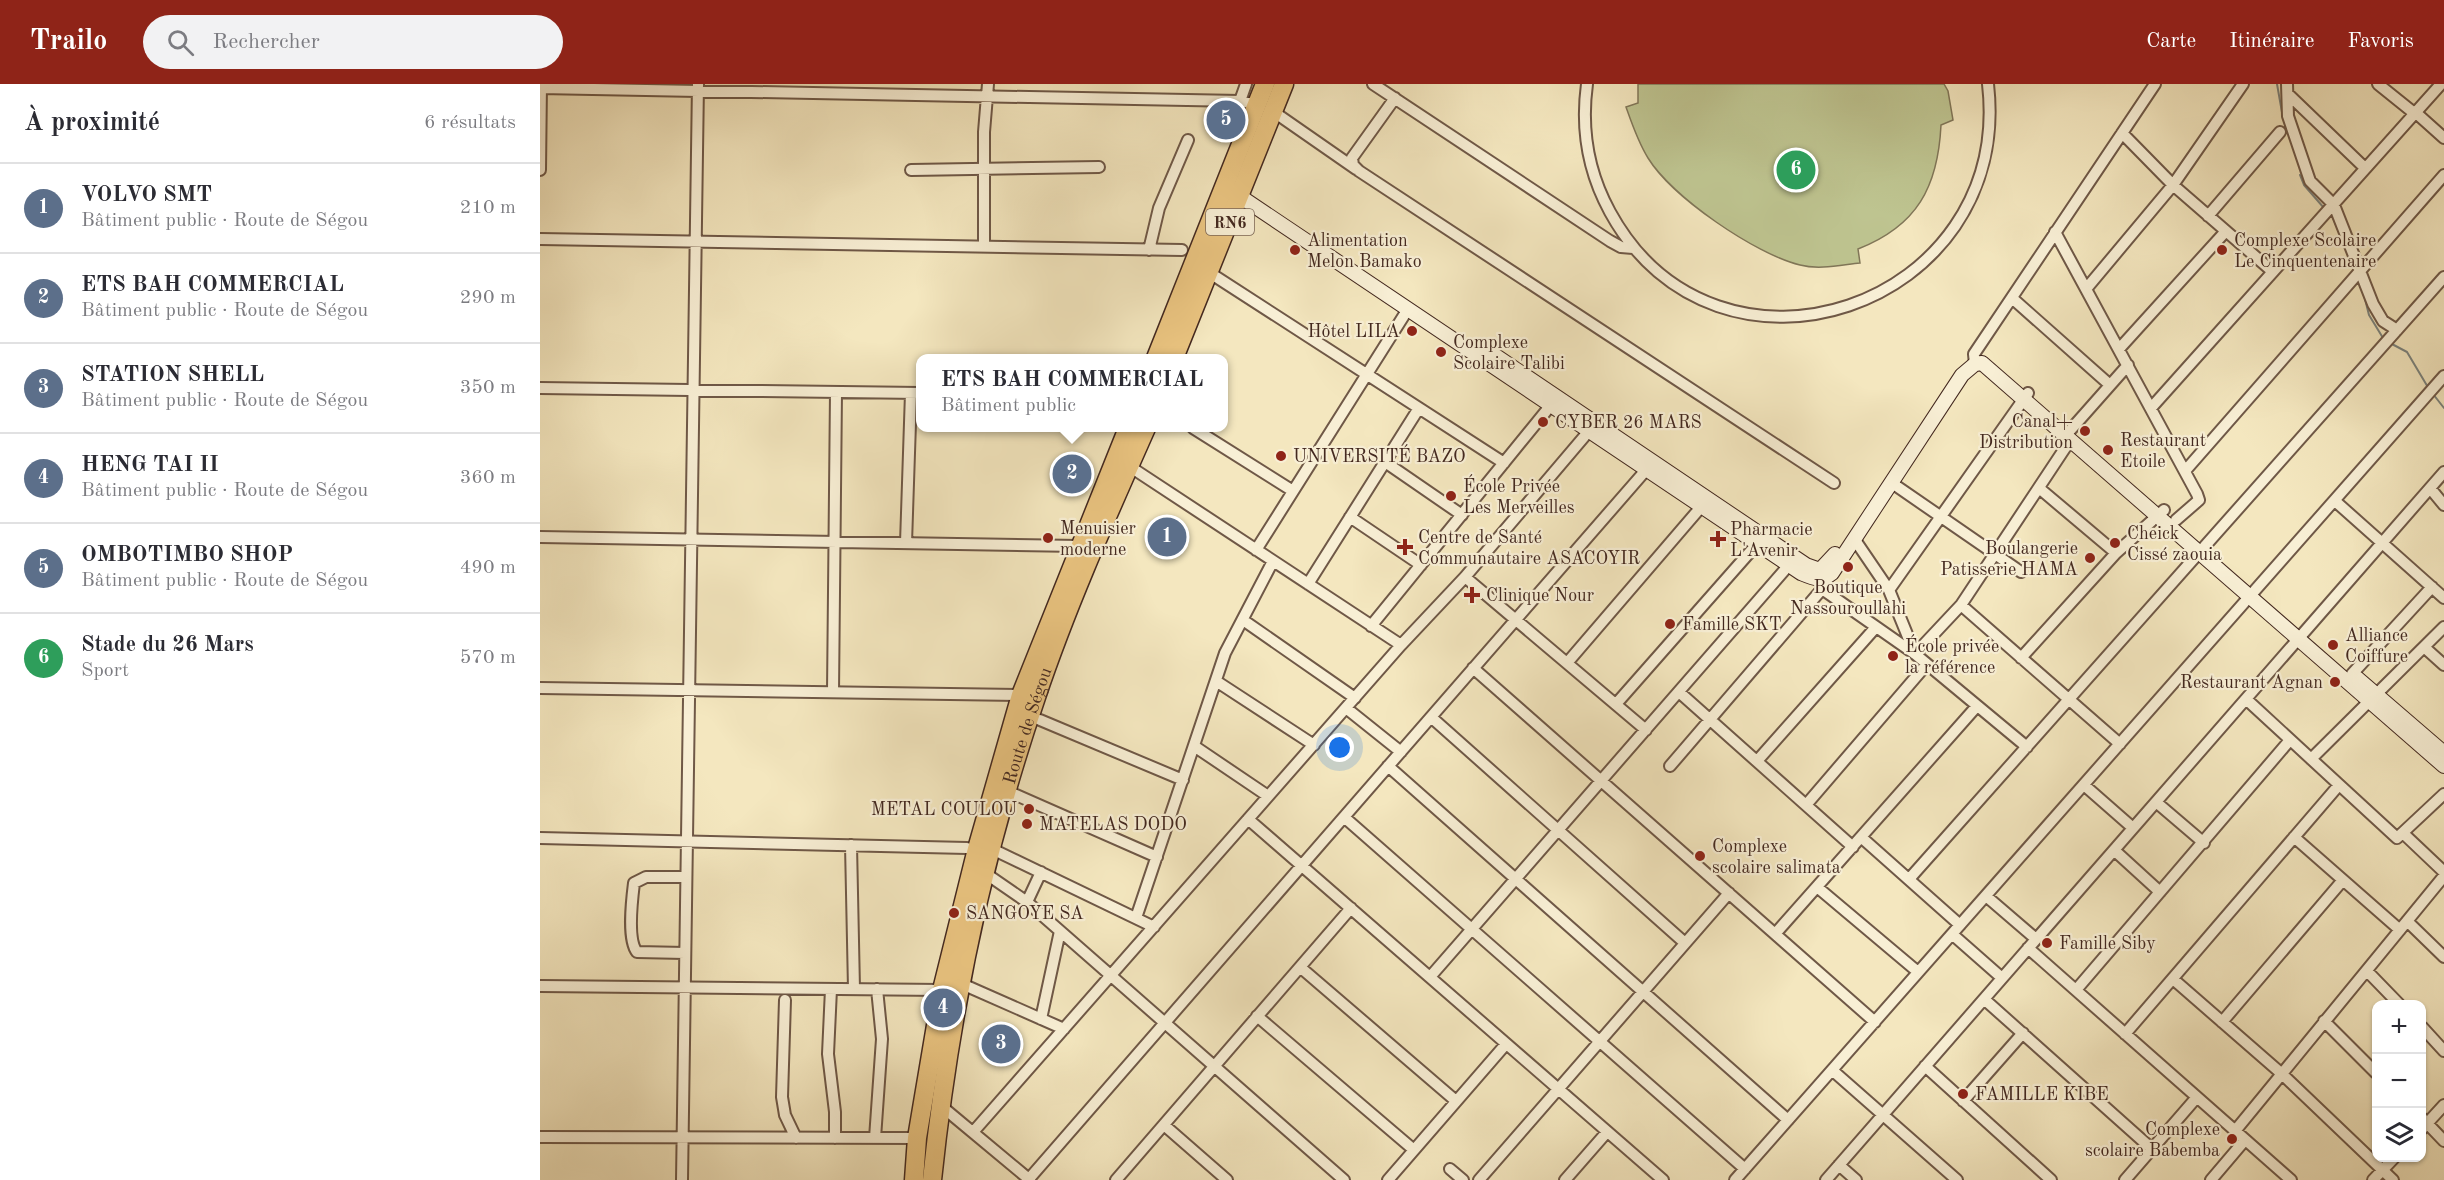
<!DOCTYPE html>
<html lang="fr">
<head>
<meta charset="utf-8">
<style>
	:root { --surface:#fff; --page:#f2f2f3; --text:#2b2b33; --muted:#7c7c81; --line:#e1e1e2; --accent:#8f2418 }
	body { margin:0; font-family:"Old Standard TT",serif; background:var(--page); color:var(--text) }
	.controls { position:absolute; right:18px; bottom:18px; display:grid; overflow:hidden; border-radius:12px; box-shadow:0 2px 4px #0004 }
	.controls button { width:54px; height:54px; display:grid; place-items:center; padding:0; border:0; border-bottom:2px solid var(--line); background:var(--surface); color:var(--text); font:30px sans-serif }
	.you { position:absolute; left:800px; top:664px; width:21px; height:21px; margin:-15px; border:4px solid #fff; border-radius:50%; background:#1a73e8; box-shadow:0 0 0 9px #1a73e833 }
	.badge { display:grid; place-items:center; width:39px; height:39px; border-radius:50%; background:var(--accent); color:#fff; font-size:20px; font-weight:700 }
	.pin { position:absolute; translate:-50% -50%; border:3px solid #fff; box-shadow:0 2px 6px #0006 }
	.popup { position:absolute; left:376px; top:270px; width:312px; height:78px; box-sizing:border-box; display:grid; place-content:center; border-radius:12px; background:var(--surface); filter:drop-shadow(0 2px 4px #0005); font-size:20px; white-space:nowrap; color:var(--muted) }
	.popup b { font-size:22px; color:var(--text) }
	.popup::after { content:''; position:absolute; left:50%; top:100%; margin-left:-12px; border:12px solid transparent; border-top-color:var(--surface) }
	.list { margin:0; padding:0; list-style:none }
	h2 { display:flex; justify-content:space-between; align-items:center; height:78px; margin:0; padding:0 24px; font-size:26px }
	h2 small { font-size:20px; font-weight:400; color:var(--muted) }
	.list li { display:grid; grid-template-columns:39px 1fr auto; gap:18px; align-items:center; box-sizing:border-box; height:90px; padding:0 24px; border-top:2px solid var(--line) }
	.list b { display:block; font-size:22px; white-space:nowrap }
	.list p { margin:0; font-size:20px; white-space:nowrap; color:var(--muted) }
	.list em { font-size:20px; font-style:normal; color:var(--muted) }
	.icon { flex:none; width:33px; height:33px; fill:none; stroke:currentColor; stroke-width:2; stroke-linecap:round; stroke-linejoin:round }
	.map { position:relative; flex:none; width:1904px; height:1096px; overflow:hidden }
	header { display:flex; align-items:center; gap:36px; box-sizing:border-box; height:84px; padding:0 30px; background:var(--accent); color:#fff }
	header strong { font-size:28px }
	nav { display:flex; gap:33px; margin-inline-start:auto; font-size:21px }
	.search { width:420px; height:54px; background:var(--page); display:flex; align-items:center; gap:15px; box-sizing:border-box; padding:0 21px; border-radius:33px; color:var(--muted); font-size:22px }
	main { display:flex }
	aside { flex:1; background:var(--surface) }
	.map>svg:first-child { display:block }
	.green { fill:#bec490; stroke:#807658; stroke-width:1.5 }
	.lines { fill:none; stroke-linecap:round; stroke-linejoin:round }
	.stream { stroke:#7a827d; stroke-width:2 }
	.street-casing { stroke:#6f5847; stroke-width:14 }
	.secondary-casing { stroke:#43281f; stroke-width:16 }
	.highway-casing { stroke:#43281f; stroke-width:21 }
	.street { stroke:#f8efd5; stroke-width:10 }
	.secondary { stroke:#f8efd5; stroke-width:14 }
	.highway { stroke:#eac480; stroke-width:18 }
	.poi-dot { fill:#8f2418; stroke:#f8efd5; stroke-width:2 }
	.labels { text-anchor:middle; stroke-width:4.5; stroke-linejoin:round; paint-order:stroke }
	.shield { fill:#f8efd5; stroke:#796456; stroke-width:1.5 }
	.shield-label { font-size:16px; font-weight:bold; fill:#43281f }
	.poi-label { font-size:18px; fill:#43281f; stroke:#f8efd5; text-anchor:start }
	.street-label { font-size:18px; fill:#43281f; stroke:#f8efd5 }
</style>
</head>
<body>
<header>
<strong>Trailo</strong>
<div class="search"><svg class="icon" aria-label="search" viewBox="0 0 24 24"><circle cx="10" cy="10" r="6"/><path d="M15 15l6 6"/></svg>Rechercher</div>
<nav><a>Carte</a><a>Itinéraire</a><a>Favoris</a></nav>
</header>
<main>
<aside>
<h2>À proximité<small>6 résultats</small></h2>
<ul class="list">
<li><span class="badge" style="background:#5c6f8a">1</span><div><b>VOLVO SMT</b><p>Bâtiment public · Route de Ségou</p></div><em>210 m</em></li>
<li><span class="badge" style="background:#5c6f8a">2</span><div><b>ETS BAH COMMERCIAL</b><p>Bâtiment public · Route de Ségou</p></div><em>290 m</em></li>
<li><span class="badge" style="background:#5c6f8a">3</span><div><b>STATION SHELL</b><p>Bâtiment public · Route de Ségou</p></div><em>350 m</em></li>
<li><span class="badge" style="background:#5c6f8a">4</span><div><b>HENG TAI II</b><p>Bâtiment public · Route de Ségou</p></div><em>360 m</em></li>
<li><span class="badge" style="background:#5c6f8a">5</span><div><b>OMBOTIMBO SHOP</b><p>Bâtiment public · Route de Ségou</p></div><em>490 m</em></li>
<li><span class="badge" style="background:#2e9e5b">6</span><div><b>Stade du 26 Mars</b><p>Sport</p></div><em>570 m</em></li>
</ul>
</aside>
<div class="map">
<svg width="1904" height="1096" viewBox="0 0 1904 1096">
	<rect width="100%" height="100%" fill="#f4e7bf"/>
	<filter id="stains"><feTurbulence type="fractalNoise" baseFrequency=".00333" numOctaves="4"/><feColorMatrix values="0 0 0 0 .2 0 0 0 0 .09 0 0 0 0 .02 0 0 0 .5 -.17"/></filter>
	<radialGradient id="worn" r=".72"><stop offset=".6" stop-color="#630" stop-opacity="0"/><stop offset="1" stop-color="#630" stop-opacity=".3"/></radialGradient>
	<path class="green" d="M1098,0H1404L1408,7L1413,36L1401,41C1398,103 1377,142 1318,165L1320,179C1301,181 1279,186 1260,181C1215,170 1132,113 1108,74C1098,58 1092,40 1086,23L1098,19Z"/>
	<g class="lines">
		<path class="stream" d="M1737,0L1743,34
			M1760,91L1764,101L1784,124
			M1793,134L1803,157
			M1824,211L1829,231L1843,254
			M1850,259L1867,268L1889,305
			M1893,310L1904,324"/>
		<g class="street-casing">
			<path id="street" d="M833,0L1070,157L1081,163L1093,164
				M1047,0C1041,44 1048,88 1070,128C1177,324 1474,224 1448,0
				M1747,0L1748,32L1770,97L1794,121L1833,220L1843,237L1857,246
				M1838,0L1874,29
				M0,4L700,17L716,20
				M1748,10L1825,84
				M855,14L812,74L813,81L819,87L1294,399
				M700,17L706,0
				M734,28L816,85
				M1875,28L1904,54
				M1582,49L1633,101L1732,187
				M0,86L1,0
				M371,86L559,83
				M1668,132L1740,48
				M1515,148L1657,410L1659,416L1636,436
				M0,155L642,166
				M444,163V48L448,0
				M609,166L619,124L648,56
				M670,189L964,379
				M1546,205L1633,101L1703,0
				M1472,214L1570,301
				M1579,265L1686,147
				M1435,280L1434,270L1615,0
				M0,304L380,309
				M1611,324L1901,0
				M653,344L753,407
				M1526,351L1588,281
				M845,378L922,431
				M589,382L861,561
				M1645,387L1904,91
				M1352,399L1481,488
				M1499,404L1576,469
				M1890,404L1904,421
				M1795,417L1904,514
				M810,433L881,481
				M0,453L539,462
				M1315,456L1349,506L1375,570
				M366,459L371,309
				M716,466L868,225
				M925,493L1106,646
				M768,500L879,324
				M1282,505L1375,570L1487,663
				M1349,506L1488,309
				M1421,521L1580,660
				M703,536L815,614
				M831,542L1011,321
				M1884,563L1904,581
				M1375,570L1421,521L1531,355
				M1481,574L1576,469L1624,426
				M1027,579L1161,423
				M933,584L1335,938
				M1812,590L1892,503
				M676,597L774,661
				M0,604L481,611
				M293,608L296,308
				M1139,608L1313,763
				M1706,615L1857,754L1904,710
				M1076,620L1217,460
				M806,624L861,668
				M891,633L1145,859
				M500,636L643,696
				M654,662L728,712
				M1771,675L1904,543
				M1217,677L1336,543
				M848,682L1248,1036
				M1130,682L1282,505L1281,498
				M1544,701L1593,744
				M467,707L617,773
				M1616,718L1664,759
				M1266,721L1387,580
				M804,733L1205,1085
				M708,735L1123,1096
				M1864,750L1904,788
				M1321,753L1420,841
				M1754,753L1860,846
				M0,754L427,764
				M311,761L314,905
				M452,765L614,843
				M1574,766L1620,808
				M501,788L487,818L804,1096
				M445,789L487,818
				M1370,794L1904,193
				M1277,803L1378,888
				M1446,812L1496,855
				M596,834L685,569L733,477
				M1867,837L1904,873
				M1235,850L1437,622
				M1412,850L1462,894
				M1488,864L1751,1096
				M145,869L97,868C87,856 92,815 94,799L106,793H146
				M760,883L916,1017
				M1827,887L1859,920
				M890,893L1249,481
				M1633,895L1742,990L1853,1096
				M422,900L524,945
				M0,902L402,906
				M291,905L288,970L295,1028V1054
				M1536,906L1750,656
				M1444,915L1612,1065
				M245,916L242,1013L245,1031L256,1054
				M717,932L874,1066
				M501,935L520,847
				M1784,937L1836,989
				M1682,938L1803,796
				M1882,943L1904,967
				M1585,950L1799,701
				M1385,982L1511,1096
				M1292,986L1417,1096
				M1423,1017L1483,949
				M400,1021L490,1096
				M1882,1034L1904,1057
				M624,1041L687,1096
				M1882,1045L1904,1021
				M434,1047L861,561L925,493L1049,347
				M1695,1047L1904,792
				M0,1053L377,1054
				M335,1054L342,955L337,905
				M1299,1081L1316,1096
				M910,1085L923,1096
				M142,1096L158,0
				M488,1096L1106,386
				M576,1096L811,824
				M848,1096L966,960
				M939,1096L1189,809
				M1025,1096L1067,1048
				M1195,1096L1904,292
				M1286,1096L1904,388
				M1585,1096L1657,1013
				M1671,1096L1705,1056
				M1833,1096L1854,1074"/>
		</g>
		<g class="secondary-casing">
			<path id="secondary" d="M692,107L1261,489C1273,494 1281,498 1292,489L1422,291L1435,280L1442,279L1904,682
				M944,264L1266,481L1280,486L1295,470
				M1817,594L1904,669"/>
		</g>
		<g class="highway-casing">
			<g id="highway">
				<path d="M616,274L725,0"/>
				<path d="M634,274L744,0"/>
				<path d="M374,1096L377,1054L402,906L437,765L481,611L588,344"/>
				<path id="s1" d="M392,1096C409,933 443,768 496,613C527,521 567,432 606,344"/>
			</g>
		</g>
		<use href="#street" class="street"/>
		<use href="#secondary" class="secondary"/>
		<use href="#highway" class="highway"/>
	</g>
	<g class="poi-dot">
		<circle cx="755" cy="166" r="6"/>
		<circle cx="1682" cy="166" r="6"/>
		<circle cx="872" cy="247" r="6"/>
		<circle cx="901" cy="268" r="6"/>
		<circle cx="1003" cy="338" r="6"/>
		<circle cx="1545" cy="347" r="6"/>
		<circle cx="1568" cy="366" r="6"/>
		<circle cx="741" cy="372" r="6"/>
		<circle cx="911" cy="412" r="6"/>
		<circle cx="508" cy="454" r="6"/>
		<path d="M1175 446h6v6h6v6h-6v6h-6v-6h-6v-6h6z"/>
		<circle cx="1575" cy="459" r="6"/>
		<path d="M862 454h6v6h6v6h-6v6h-6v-6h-6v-6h6z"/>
		<circle cx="1550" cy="474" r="6"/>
		<circle cx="1308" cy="483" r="6"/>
		<path d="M929 502h6v6h6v6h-6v6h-6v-6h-6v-6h6z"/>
		<circle cx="1130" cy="540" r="6"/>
		<circle cx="1793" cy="561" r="6"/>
		<circle cx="1353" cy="572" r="6"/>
		<circle cx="1795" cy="598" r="6"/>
		<circle cx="489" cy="725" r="6"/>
		<circle cx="487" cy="740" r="6"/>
		<circle cx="1160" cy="772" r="6"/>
		<circle cx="414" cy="829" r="6"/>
		<circle cx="1507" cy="859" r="6"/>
		<circle cx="1423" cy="1010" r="6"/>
		<circle cx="1692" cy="1055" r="6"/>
	</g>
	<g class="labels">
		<rect class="shield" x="666" y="125" width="48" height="26" rx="4.5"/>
		<g class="shield-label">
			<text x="690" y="144">RN6</text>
		</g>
		<g class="poi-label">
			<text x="767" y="162">Alimentation<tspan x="767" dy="21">Melon Bamako</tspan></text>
			<text x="1694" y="162">Complexe Scolaire<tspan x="1694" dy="21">Le Cinquentenaire</tspan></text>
			<text x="860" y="253" text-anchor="end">Hôtel LILA</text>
			<text x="913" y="264">Complexe<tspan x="913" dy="21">Scolaire Talibi</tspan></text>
			<text x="1533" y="343" text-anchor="end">Canal+<tspan x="1533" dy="21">Distribution</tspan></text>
			<text x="1015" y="344">CYBER 26 MARS</text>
			<text x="1580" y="362">Restaurant<tspan x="1580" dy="21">Etoile</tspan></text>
			<text x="753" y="378">UNIVERSITÉ BAZO</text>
			<text x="923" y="408">École Privée<tspan x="923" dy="21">Les Merveilles</tspan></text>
			<text x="520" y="450">Menuisier<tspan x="520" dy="21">moderne</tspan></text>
			<text x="1190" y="451">Pharmacie<tspan x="1190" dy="21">L'Avenir</tspan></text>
			<text x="1587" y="455">Cheick<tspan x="1587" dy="21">Cissé zaouia</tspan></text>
			<text x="878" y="459">Centre de Santé<tspan x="878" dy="21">Communautaire ASACOYIR</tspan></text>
			<text x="1538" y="470" text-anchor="end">Boulangerie<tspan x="1538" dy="21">Patisserie HAMA</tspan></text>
			<text x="1308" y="509" text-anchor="middle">Boutique<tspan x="1308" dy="21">Nassouroullahi</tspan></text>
			<text x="946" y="517">Clinique Nour</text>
			<text x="1142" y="546">Famille SKT</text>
			<text x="1805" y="557">Alliance<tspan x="1805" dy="21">Coiffure</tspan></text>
			<text x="1365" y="568">École privée<tspan x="1365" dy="21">la référence</tspan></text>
			<text x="1783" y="604" text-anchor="end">Restaurant Agnan</text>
			<text x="477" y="731" text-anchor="end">METAL COULOU</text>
			<text x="499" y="746">MATELAS DODO</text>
			<text x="1172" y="768">Complexe<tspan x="1172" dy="21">scolaire salimata</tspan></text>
			<text x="426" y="835">SANGOYE SA</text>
			<text x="1519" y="865">Famille Siby</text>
			<text x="1435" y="1016">FAMILLE KIBE</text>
			<text x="1680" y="1051" text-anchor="end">Complexe<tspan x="1680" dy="21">scolaire Babemba</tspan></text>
		</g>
		<g class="street-label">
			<text dy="6" stroke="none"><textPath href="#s1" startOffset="465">Route de Ségou</textPath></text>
		</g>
	</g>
	<rect width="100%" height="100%" filter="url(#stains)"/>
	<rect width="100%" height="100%" fill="url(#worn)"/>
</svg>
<div class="controls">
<button>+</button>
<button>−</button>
<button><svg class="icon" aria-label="layers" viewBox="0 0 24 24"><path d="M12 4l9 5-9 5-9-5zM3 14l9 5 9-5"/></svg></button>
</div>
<div class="you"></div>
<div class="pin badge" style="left:627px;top:453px;background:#5c6f8a">1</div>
<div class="pin badge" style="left:532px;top:390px;background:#5c6f8a">2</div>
<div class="popup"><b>ETS BAH COMMERCIAL</b>Bâtiment public</div>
<div class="pin badge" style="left:461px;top:960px;background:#5c6f8a">3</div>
<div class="pin badge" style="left:403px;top:924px;background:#5c6f8a">4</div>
<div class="pin badge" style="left:686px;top:36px;background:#5c6f8a">5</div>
<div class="pin badge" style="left:1256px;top:86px;background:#2e9e5b">6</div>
</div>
</main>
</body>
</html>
